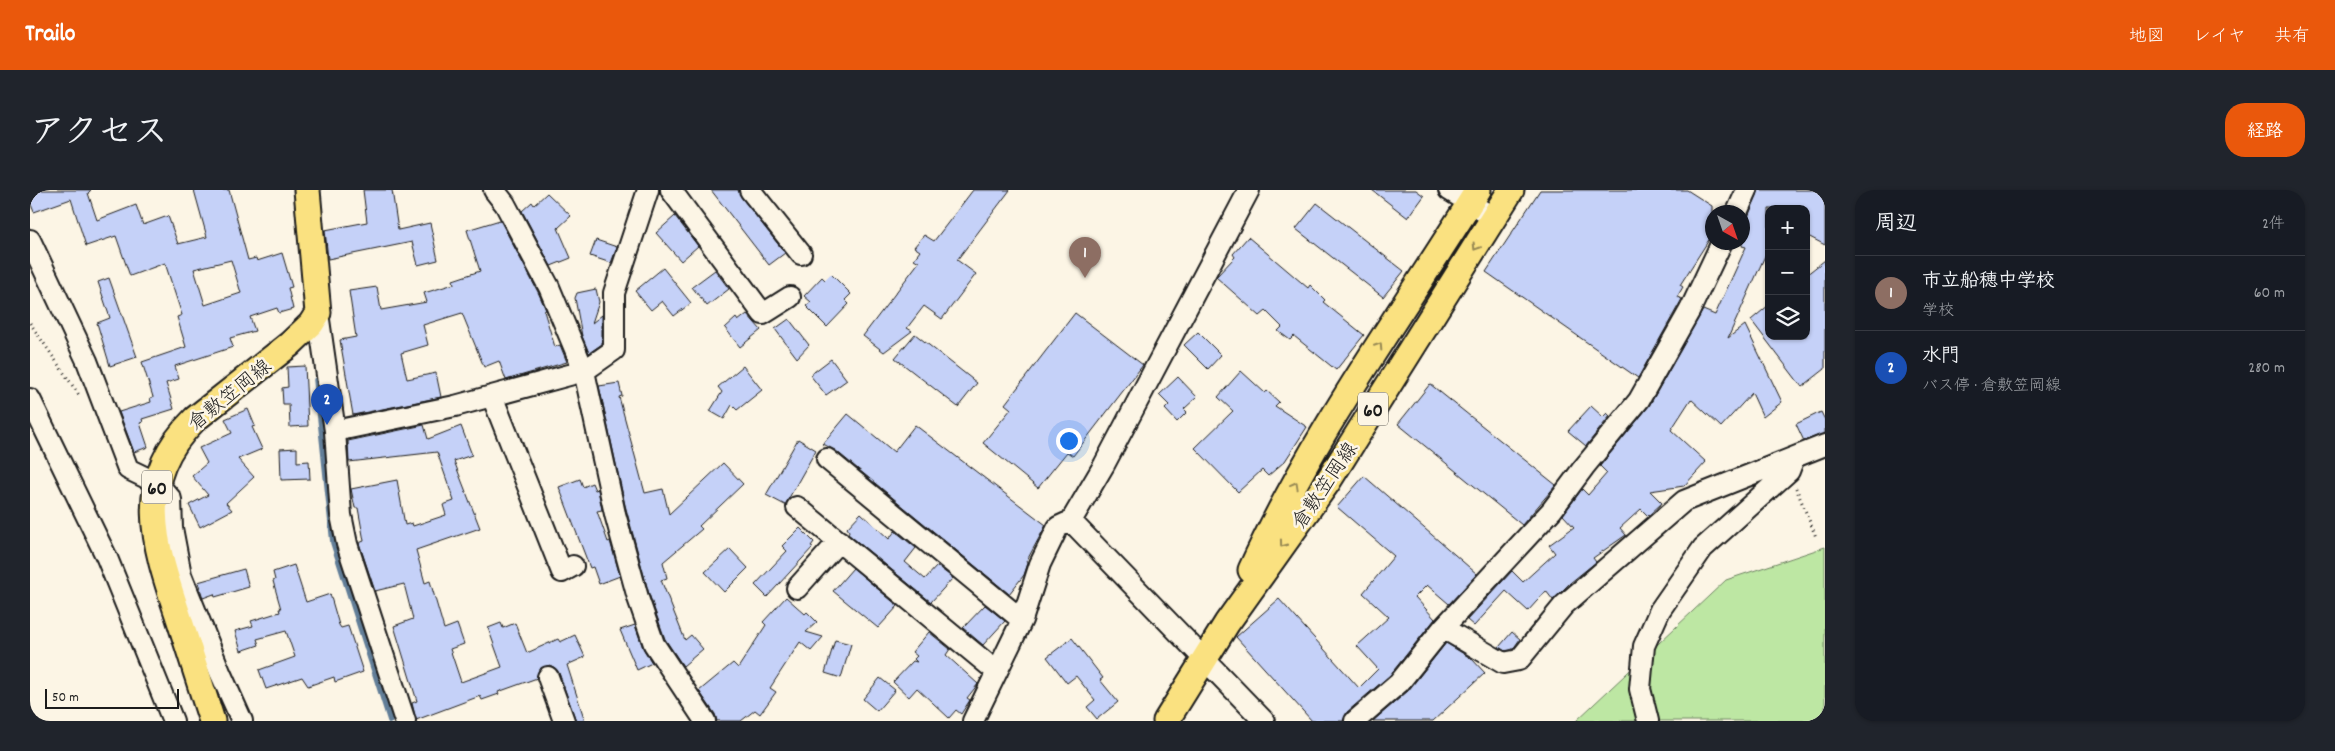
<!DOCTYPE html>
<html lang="ja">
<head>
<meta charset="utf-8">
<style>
	:root { --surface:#171b24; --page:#20242c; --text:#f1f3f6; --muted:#9ea1a6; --line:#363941; --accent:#ea580c }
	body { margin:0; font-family:Dekko,"Klee One",sans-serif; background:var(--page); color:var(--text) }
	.controls { position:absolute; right:15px; top:15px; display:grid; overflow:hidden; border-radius:10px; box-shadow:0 1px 4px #0004 }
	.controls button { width:45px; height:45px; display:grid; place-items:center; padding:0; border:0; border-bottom:1px solid var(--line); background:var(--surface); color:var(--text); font:25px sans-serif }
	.compass { position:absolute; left:1675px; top:15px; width:45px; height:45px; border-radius:50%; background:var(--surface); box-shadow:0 1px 4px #0004; rotate:140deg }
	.scale { position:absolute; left:15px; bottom:12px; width:134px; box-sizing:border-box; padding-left:5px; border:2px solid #1c1c1c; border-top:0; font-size:14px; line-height:18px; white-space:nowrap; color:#1c1c1c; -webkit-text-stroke:4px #fcf5e5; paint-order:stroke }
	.you { position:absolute; left:1038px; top:250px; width:18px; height:18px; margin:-12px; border:4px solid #fff; border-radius:50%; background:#1a73e8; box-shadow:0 0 0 8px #1a73e833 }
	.badge { display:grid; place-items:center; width:32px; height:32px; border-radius:50%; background:var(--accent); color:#fff; font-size:16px; font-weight:700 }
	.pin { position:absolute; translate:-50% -41px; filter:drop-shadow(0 1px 2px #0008) }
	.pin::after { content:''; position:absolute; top:26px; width:18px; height:15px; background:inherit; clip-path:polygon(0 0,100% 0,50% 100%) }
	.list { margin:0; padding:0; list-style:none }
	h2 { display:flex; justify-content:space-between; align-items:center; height:65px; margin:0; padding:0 20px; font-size:21px }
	h2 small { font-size:16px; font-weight:400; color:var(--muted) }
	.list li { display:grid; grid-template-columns:32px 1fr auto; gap:15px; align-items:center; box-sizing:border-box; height:75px; padding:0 20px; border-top:1px solid var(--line) }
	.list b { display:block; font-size:19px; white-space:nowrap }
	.list p { margin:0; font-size:16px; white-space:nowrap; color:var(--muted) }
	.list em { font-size:16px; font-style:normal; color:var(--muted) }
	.icon { flex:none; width:28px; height:28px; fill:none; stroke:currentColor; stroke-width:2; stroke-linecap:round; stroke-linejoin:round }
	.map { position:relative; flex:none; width:1795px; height:531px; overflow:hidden; border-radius:20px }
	header { display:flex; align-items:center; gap:30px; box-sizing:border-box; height:70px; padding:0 25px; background:var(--accent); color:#fff }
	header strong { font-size:24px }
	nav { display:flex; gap:28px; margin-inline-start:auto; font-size:18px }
	.intro { display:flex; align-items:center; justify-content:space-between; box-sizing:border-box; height:120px; padding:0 30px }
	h1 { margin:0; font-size:35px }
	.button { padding:12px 22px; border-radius:20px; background:var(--accent); color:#fff; font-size:18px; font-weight:700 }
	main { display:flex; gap:30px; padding:0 30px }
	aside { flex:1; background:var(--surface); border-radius:20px; box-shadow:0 1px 4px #0004 }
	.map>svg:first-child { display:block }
	.green { fill:#bde7a3; stroke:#6c8260 }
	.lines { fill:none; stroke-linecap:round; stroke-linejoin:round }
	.stream { stroke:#627e98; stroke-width:5.5 }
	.building { fill:#c5d1f8; stroke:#1c1c1c; fill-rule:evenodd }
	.minor-casing { stroke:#1c1c1c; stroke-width:24 }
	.major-casing { stroke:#1c1c1c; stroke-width:29 }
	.path { stroke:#1c1c1c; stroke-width:3; stroke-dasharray:1 4; stroke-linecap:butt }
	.minor { stroke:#fcf5e5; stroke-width:20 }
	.major { stroke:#fae180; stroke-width:25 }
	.oneway { stroke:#968853 }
	.labels { text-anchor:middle; stroke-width:5; stroke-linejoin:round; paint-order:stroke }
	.shield { fill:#fcf5e5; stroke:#5f5d58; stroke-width:1 }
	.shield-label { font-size:19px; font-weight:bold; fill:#1c1c1c }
	.street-label { font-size:20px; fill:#1c1c1c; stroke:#fcf5e5 }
</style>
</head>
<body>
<header>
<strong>Trailo</strong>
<nav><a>地図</a><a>レイヤ</a><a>共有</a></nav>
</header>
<div class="intro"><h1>アクセス</h1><a class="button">経路</a></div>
<main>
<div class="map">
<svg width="1795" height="531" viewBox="0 0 1795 531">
	<rect width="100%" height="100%" fill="#fcf5e5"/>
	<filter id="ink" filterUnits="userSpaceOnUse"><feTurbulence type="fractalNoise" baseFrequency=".02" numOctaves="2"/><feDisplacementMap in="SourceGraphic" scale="10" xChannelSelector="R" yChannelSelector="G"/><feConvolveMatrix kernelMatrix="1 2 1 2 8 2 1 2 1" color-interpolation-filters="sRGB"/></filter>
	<g filter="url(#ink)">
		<path class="green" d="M1795,357V531H1546L1696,390Z"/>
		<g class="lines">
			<path class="stream" d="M286,190L303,353L360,531"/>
		</g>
		<path class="building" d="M0,0H61L58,3L67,30L106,15L113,35L138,26L148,54L177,47L164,0H199L218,70L226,68L227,71L252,63L262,97L258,98L263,119L249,123L247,118L220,127L225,141L200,148L203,157L145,176L149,189L136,193L144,219L112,229L113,232L110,233L118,257L104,262L89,222L121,212L120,208L123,207L112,172L156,157L147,127L152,125L135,73L100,86L86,46L56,56L41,9L4,22L0,12ZM201,70L211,103L175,115L164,79Z
			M333,0H362L368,40L400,33L408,70L388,75L382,52L298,69L295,40L337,32Z
			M681,0H708L711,7L755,63L739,75Z
			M943,0H980L927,70L946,84L912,129L894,116L877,138L882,141L854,162L833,146L889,72L884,69L890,61L884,57L894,45L904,51Z
			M1342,0H1386L1394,6L1378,28Z
			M1510,0H1657L1682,16V45L1650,95L1653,97L1647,107L1652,109L1608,188L1456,82Z
			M1729,0H1795V55L1776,45V19H1739V57L1698,148L1715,135L1752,212L1733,227L1722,203L1691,237L1661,209L1641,240L1676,272L1654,296L1620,301L1632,313L1618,326L1611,319L1590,338L1596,345L1563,368L1566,372L1540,393L1523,410L1516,401L1498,421L1476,401L1444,436L1437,430L1482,381L1493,392L1525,363L1519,355L1544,337L1533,325L1552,299L1558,305L1577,283L1570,276L1619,216L1673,120L1685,125L1716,57L1712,56V32L1718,27Z
			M517,3L541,26L528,38L541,68L521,76L492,21L502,12L504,15Z
			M1287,13L1374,81L1353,107L1266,39Z
			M645,26L668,56L651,71L626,43Z
			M470,30L508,102L516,120L514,121L525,157L530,155L537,172L476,190L469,171L454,177L432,123L393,135L398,155L371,163L377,189L406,183L411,207L323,225L310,150L326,147L319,101L347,97L351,120L397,112L394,103L424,94L423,90L450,81L437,40Z
			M1218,47L1278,98L1280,95L1295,110L1293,112L1334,145L1306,180L1264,146L1260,150L1248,141L1252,137L1236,121L1230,126L1186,87L1205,67L1203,64Z
			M566,50L587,57L581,73L560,66Z
			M1795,70V179L1772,197L1721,130L1739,115V146H1776V85Z
			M633,78L661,113L644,126L632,111L621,120L605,101Z
			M685,80L699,99L677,116L662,97Z
			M801,84L821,104L815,110L819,114L797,137L776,116L781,112L774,106L792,87L795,90Z
			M79,88L107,167L80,176L67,133L80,128L68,92Z
			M566,99L569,112L562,133L572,125V154L559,163L552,146L545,108L547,103Z
			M1045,123L1113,175L1043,266L1037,262L1008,298L953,253L981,219L975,214Z
			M717,124L731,140L710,157L695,138L706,128L708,131Z
			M759,129L779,155L767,168L745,139Z
			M1168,142L1191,165L1178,179L1154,155Z
			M885,144L947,193L928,217L865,168Z
			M801,169L817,190L796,205L780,185Z
			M275,176L278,236L260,237L259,214H253L252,198L258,197L257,177Z
			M713,176L732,200L707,220L702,215L694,229L680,221L692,202L688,197Z
			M1211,181L1235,203L1237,201L1249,212L1245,216L1277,237L1255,271L1238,286L1232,280L1208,302L1165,258L1203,221L1188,207Z
			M1148,187L1167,207L1154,219L1157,222L1147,232L1135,219L1139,215L1129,205Z
			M589,193L592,206L589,207L615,303L633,299L639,324L693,273L713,294L669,336L672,339L633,372L637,388L631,390L655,450L661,445L673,459L653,476L635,449L619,404L595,315L569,196Z
			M1400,194L1526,295L1492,335L1368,234Z
			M1561,216L1573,227L1577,223L1580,226L1556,256L1538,241Z
			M218,219L225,236L222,237L232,259L208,269L224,287L196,313L202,320L170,337L159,315L178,305L162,286L177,273L169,258L202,243L195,229Z
			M1791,222L1795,230V243L1774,251L1766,234Z
			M818,224L864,262L885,235L1016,335L996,372L998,373L994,385L979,404L805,260L793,254Z
			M394,235L398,249L431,236L442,265L424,271L450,338L386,360L395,393L400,391L414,439L427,434L434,454L420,459L431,492L472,477L458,438L471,433L473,438L485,433L497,463L528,449L530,452L545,445L555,467L537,475L555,531H546L529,483L525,478L520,475L509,479L507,488L468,502L469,504L452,510L450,506L386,530L382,513L387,511L364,436L383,429L374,394L345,401L329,353L334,351L328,318H325L321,299L367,290L375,335L382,333L383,336L416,325L413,315L424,311L407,262L319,272L318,251Z
			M768,249L786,260L755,315L736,305Z
			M267,258V272L279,271L280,289L251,290L250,259Z
			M1334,286L1447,384L1419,414L1397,395L1385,407L1405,429L1360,485L1317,522L1313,531H1282L1206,447L1249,409L1329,498L1348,479L1327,456L1359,427L1333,403L1364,366L1307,317Z
			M550,289L553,297L562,293L565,300L568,299L572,320L567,321L578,352L580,351L590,386L569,394L563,377L560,378L529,297Z
			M831,323L859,349L865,341L886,358L875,372L895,389L907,376L923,388L901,412L818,344L819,341L817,338Z
			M770,338L784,352L781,356L783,357L737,407L725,395L757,361L752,356Z
			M700,359L718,378L694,402L675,382Z
			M264,375L276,412L300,404L309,435L311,438L318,436L333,482L305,492L304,487L278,496L272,487L236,499L229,480L265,467L256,441L227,449L229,455L211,461L205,441L223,436L221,431L250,422L249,419H251L243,391L245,390L243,382Z
			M823,378L868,416L848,438L803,401Z
			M214,379L219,397L185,407L184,404L173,408L168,392Z
			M756,407L775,424L777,422L787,432L776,442L793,447L781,461L770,452L740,498L746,502L730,524L725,520L711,531H687L685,524L669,501L703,473L708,478L736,435L733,432Z
			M955,415L975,431L953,455L933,438Z
			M605,435L613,458L622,473L607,480L590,440Z
			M899,442L920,459L916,465L948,494L937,508L940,510L931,524L926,520L919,528L887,498L879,507L863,492L883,471L887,472L884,469L887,466L882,462Z
			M1482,442L1490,449L1483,459L1475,461L1469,457Z
			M1042,448L1073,488L1070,490L1088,512L1067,529L1057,517L1065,510L1046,486L1037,493L1017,467Z
			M805,450L821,454L811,488L795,483Z
			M1416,453L1442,469L1455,483L1403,531H1343L1378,501Z
			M850,488L865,500L847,521L833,509Z"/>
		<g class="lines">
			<g class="minor-casing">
				<path id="minor" d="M464,0L475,14L519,97L554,181L585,324L608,408L624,454L675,531
					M641,0L733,124L760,107
					M720,0L771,64
					M1419,0L1464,28
					M1707,22L1717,0
					M0,50L57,171L98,279L127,293L141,309L142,338L151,385L190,482L212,531
					M288,123L305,241L311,325L317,354L375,531
					M462,206L532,382L543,376
					M0,209L77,368L143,531
					M305,241L425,216L554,181L584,160V103L618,0
					M797,269L992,430
					M767,317L967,482
					M1041,331L1234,531
					M767,398L809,351
					M1413,438L1473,473L1489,470L1534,415L1654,311L1795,255
					M518,487L534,531
					M943,531L992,430L1010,374L1028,337L1041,331L1074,275L1219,0
					M1325,531L1369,493L1413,438L1522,320L1554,277L1609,210L1660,120L1692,52
					M1618,531L1610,499L1614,456L1630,420L1673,358L1759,281L1764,268"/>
			</g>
			<g class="major-casing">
				<path id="major" d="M1221,380C1282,246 1370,125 1448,0
					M182,531C171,496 159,460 148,425C124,353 103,290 165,229L260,154L281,134L288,123L277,0
					M1136,531L1197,433L1297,293L1481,0"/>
			</g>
			<path class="path" d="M0,133L49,205
				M1766,298L1786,347"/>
			<use href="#minor" class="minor"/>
			<use href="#major" class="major"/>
		</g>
		<defs><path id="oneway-chevron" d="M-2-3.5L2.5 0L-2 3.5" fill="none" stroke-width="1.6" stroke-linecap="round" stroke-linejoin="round" transform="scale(1.25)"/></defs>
		<g class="oneway">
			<use href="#oneway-chevron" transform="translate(1446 57) rotate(122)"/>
			<use href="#oneway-chevron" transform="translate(1349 156) rotate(-57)"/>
			<use href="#oneway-chevron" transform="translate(1265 295) rotate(-61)"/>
			<use href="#oneway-chevron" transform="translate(1253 354) rotate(126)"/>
		</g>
	</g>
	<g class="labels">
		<g class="shield">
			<rect x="1328" y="202.5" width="30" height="33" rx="4"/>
			<rect x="112" y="280.5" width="30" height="33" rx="4"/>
		</g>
		<g class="shield-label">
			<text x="1343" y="226">60</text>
			<text x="127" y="304">60</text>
		</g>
		<g class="street-label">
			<text transform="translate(199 204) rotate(-39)" y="7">倉敷笠岡線</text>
			<text transform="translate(1294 295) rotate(-56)" y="7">倉敷笠岡線</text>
		</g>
	</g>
</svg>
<div class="controls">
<button>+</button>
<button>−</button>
<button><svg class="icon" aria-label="layers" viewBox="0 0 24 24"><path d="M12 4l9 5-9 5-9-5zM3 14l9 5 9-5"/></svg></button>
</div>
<svg class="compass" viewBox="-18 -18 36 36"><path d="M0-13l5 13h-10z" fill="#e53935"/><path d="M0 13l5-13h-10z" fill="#9ea1a6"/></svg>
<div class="scale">50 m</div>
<div class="you"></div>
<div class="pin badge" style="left:1055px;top:88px;background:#8d6e63">1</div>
<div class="pin badge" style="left:297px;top:235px;background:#1a4fb4">2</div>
</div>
<aside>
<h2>周辺<small>2件</small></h2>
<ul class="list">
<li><span class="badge" style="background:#8d6e63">1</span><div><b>市立船穂中学校</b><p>学校</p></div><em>60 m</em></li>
<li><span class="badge" style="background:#1a4fb4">2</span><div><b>水門</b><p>バス停 · 倉敷笠岡線</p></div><em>280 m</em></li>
</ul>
</aside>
</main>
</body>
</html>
